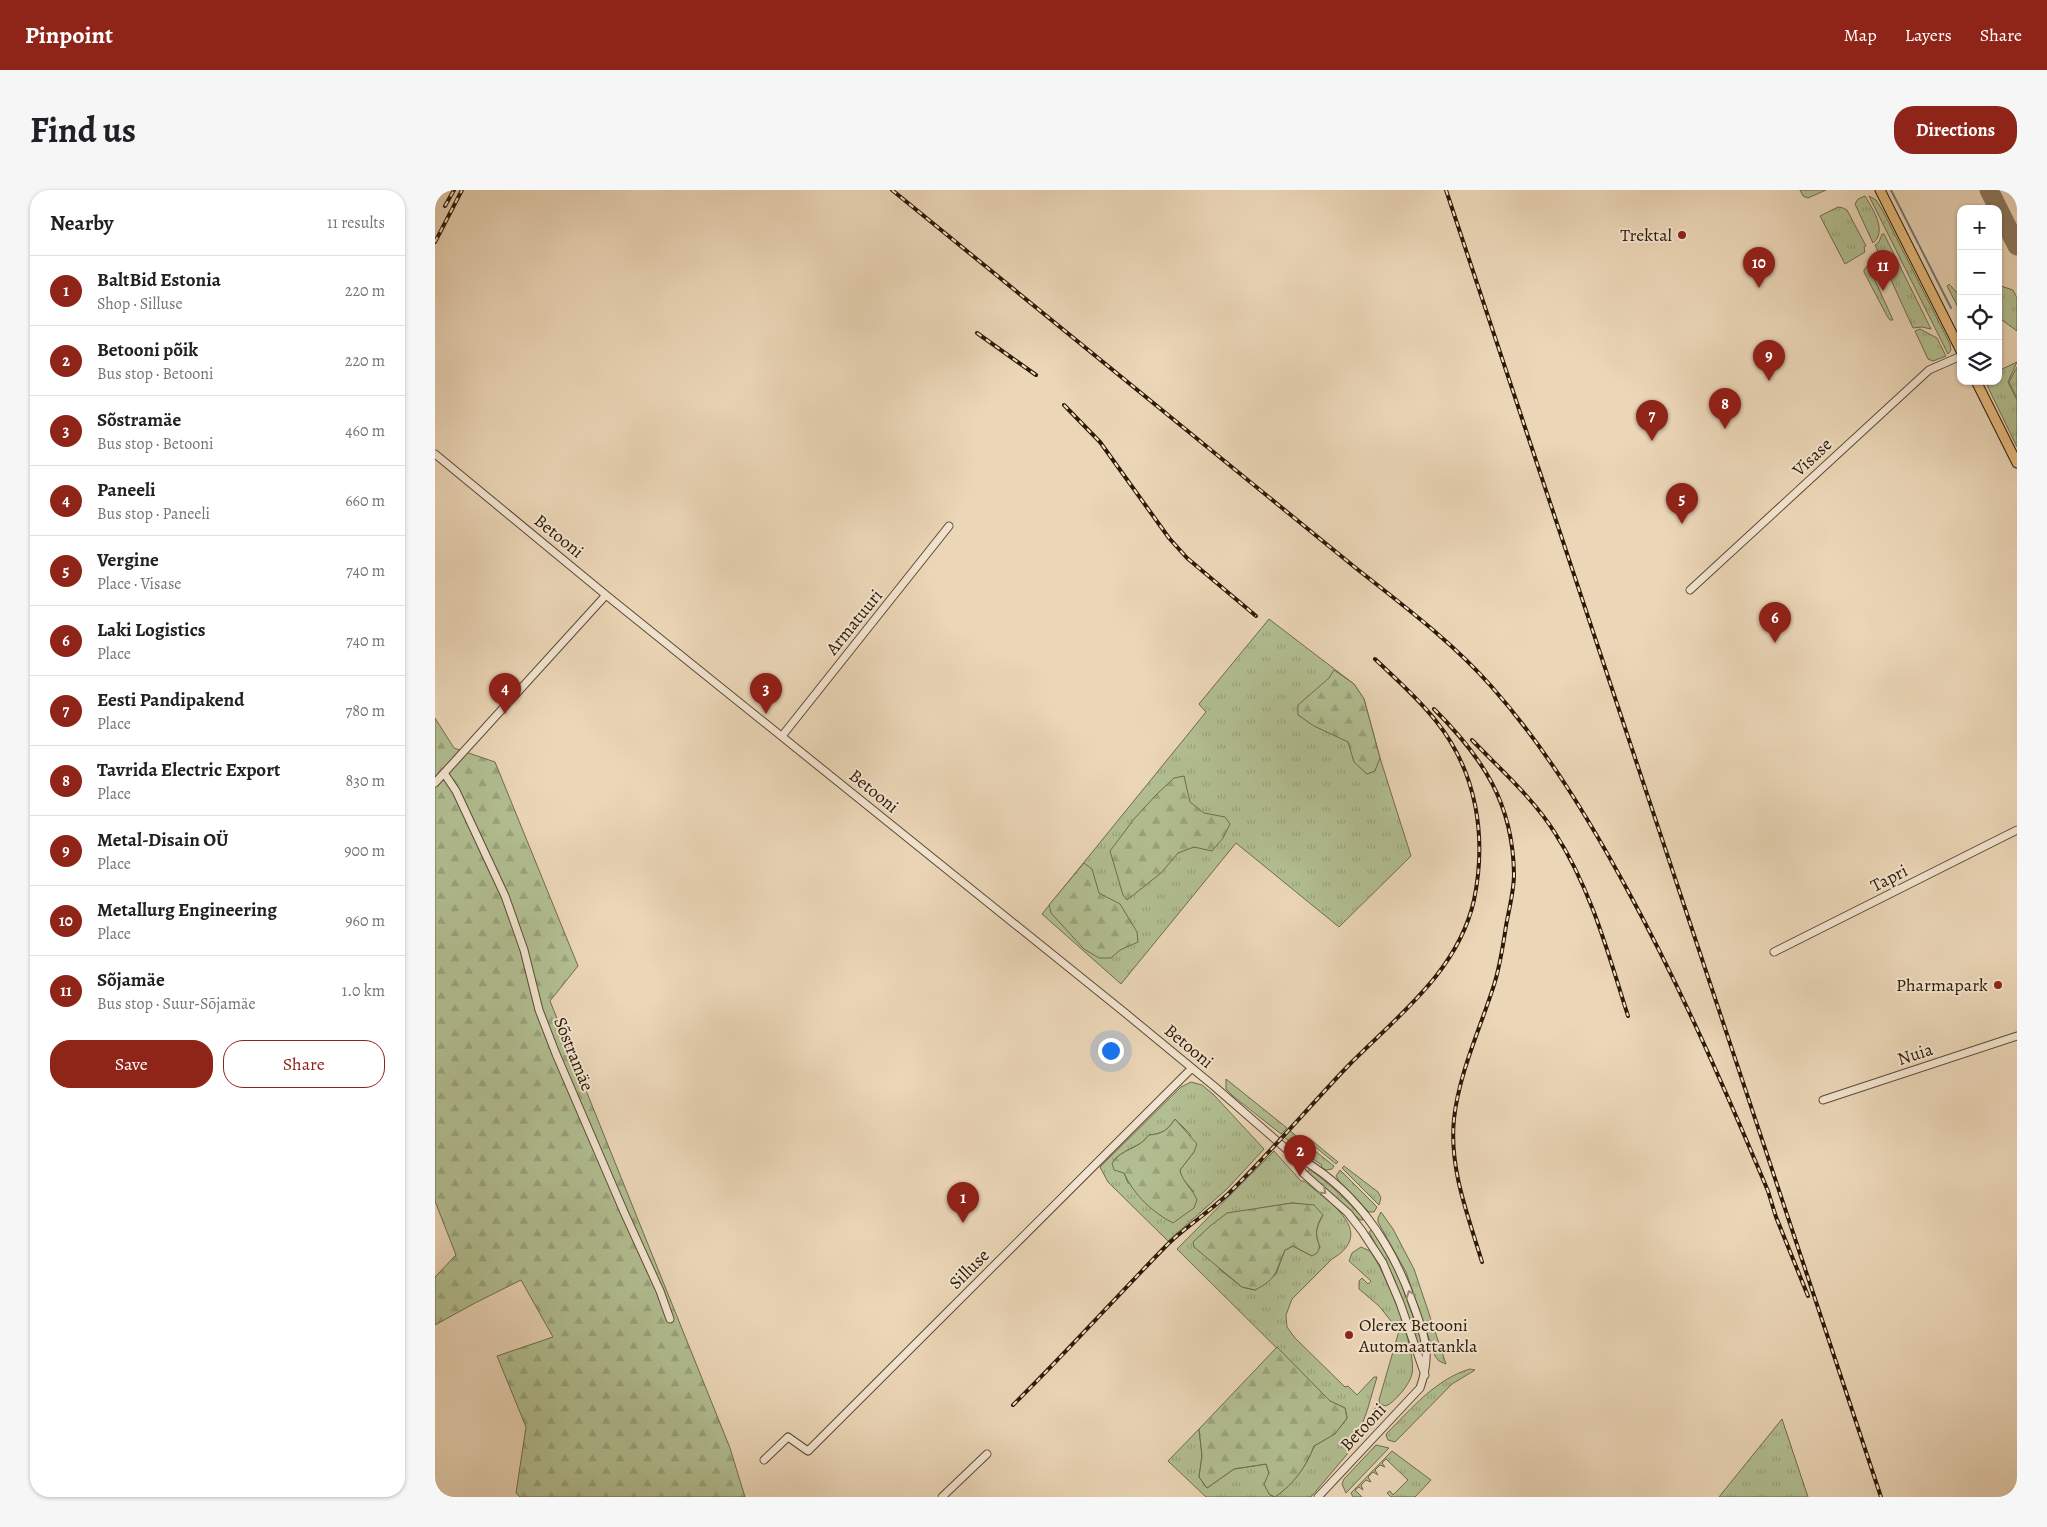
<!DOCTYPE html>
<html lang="en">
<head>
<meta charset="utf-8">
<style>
	:root { --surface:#fff; --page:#f6f6f6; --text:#202124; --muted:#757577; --line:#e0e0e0; --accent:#8f2418 }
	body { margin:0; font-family:Alegreya,serif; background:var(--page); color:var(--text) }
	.controls { position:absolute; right:15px; top:15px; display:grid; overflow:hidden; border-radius:10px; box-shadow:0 1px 4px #0004 }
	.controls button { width:45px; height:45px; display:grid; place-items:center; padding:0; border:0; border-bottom:1px solid var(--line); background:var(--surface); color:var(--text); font:25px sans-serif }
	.you { position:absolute; left:675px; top:860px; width:18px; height:18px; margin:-12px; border:4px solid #fff; border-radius:50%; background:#1a73e8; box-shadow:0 0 0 8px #1a73e833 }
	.badge { display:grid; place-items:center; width:32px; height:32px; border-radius:50%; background:var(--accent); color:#fff; font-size:16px; font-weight:700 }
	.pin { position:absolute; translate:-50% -41px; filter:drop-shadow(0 1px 2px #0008) }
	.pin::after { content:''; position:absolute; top:26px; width:18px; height:15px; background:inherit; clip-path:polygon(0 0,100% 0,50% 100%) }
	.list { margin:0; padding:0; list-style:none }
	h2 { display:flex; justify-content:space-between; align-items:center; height:65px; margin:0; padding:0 20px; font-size:21px }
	h2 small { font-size:16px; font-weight:400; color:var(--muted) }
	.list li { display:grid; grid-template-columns:32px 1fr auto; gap:15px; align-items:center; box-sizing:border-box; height:70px; padding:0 20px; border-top:1px solid var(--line) }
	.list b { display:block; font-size:19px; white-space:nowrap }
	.list p { margin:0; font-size:16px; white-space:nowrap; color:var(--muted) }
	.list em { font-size:16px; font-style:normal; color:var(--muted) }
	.actions { display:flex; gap:10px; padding:15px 20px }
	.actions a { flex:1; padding:11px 0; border:1px solid var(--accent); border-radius:20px; text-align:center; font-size:18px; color:var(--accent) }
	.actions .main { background:var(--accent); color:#fff }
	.icon { flex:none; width:28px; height:28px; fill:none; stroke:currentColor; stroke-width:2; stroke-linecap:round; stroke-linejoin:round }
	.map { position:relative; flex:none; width:1582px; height:1307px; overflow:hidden; border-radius:20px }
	header { display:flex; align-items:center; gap:30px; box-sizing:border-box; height:70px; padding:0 25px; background:var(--accent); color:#fff }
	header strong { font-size:24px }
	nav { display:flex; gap:28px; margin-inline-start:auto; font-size:18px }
	.intro { display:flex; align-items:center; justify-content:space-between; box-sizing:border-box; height:120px; padding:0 30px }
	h1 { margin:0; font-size:35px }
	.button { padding:12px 22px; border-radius:20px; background:var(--accent); color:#fff; font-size:18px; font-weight:700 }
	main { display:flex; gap:30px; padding:0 30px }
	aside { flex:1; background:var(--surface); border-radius:20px; box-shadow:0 1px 4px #0004 }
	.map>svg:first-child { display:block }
	.grass { fill:url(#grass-tufts); stroke:#6f6c4c; fill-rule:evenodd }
	.forest { fill:url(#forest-firs); stroke:#6f6c4c }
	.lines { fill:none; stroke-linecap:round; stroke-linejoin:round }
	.stream { stroke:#707872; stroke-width:2 }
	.taxiway { stroke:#8c785e; stroke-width:19 }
	.minor-casing { stroke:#5c4932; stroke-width:9 }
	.major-casing { stroke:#2c1a06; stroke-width:11 }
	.minor { stroke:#f2e4d0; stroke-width:7 }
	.major { stroke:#e6bb7c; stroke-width:9 }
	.rail-casing { stroke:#2c1a06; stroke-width:4 }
	.rail { stroke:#f2e4d0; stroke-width:2; stroke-dasharray:5.5; stroke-linecap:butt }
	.oneway { stroke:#998975 }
	.poi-dot { fill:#8f2418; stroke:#f2e4d0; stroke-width:2 }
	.labels { text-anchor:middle; stroke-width:4; stroke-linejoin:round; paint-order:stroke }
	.poi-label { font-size:18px; fill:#2c1a06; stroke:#f2e4d0; text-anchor:end }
	.street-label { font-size:18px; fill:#2c1a06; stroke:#f2e4d0 }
</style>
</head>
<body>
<header>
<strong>Pinpoint</strong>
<nav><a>Map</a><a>Layers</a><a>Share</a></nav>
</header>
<div class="intro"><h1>Find us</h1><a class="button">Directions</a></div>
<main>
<aside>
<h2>Nearby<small>11 results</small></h2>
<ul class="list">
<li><span class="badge">1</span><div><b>BaltBid Estonia</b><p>Shop · Silluse</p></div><em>220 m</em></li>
<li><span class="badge">2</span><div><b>Betooni põik</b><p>Bus stop · Betooni</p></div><em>220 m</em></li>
<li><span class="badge">3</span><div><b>Sõstramäe</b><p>Bus stop · Betooni</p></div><em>460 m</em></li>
<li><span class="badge">4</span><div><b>Paneeli</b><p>Bus stop · Paneeli</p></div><em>660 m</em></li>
<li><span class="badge">5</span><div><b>Vergine</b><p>Place · Visase</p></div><em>740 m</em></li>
<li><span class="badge">6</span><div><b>Laki Logistics</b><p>Place</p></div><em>740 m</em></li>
<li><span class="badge">7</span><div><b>Eesti Pandipakend</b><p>Place</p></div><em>780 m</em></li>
<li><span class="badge">8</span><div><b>Tavrida Electric Export</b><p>Place</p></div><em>830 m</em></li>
<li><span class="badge">9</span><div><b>Metal-Disain OÜ</b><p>Place</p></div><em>900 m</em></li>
<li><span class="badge">10</span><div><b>Metallurg Engineering</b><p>Place</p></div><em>960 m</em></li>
<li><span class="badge">11</span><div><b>Sõjamäe</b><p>Bus stop · Suur-Sõjamäe</p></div><em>1.0 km</em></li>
</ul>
<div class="actions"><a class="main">Save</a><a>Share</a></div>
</aside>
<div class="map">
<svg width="1582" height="1307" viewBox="0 0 1582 1307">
	<defs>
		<pattern id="grass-tufts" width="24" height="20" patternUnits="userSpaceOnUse" patternTransform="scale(1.25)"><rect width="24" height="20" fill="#b2bf92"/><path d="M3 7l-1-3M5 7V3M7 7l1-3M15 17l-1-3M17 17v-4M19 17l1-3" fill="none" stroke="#99a47c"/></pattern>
		<pattern id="forest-firs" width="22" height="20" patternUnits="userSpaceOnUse" patternTransform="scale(1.25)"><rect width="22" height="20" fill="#b2bf92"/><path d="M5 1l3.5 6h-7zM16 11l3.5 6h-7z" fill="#99a47c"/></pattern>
	</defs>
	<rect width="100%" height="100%" fill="#ebd6b7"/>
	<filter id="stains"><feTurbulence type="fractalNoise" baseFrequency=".004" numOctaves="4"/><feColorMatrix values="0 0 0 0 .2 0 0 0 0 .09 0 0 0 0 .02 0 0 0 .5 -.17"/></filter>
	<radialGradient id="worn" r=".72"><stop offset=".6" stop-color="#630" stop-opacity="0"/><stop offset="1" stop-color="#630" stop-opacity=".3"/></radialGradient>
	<path class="grass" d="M1365,0H1391L1373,8L1368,6Z
		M1430,6C1437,18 1453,41 1438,53L1420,14L1423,9Z
		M1434,6L1441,10L1448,21L1515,154L1516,160L1513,164Z
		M1403,17L1408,18L1412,20L1431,56L1429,57L1430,62L1410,74L1385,26Z
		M1447,44H1449L1496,139L1487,137L1478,138L1440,55L1444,52Z
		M1433,75L1458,130H1455L1452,126L1429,82V80Z
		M1514,94L1526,107V123L1512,96Z
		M1563,95L1578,100L1582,108V141L1563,127Z
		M1485,139L1502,148L1511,166L1498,171L1493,169L1480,141Z
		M1582,172L1573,192L1582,210V257L1551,193L1563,191V181Z
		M1582,177V208L1574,192Z
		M834,429L919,494L929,509L945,568L976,666L904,737L801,653L686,794L607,724L771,522L764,514Z
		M791,889L852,938L846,944L798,906L791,899Z
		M756,892L767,895L779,905L829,959L792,999L733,1051L673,992L665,977L746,897ZM740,929L755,944L759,962L745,980L746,987L759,1002L693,993L689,983L679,970C690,958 705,958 714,945C727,944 733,940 740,929Z
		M854,940L865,949L860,955H858L849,947Z
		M875,949L903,972L901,974L873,951Z
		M870,953L899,976L897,979L891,980L886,977L887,975L867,962V959Z
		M839,961L866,991H869C893,1011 943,1042 897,1069L857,1109L851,1125L852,1137L860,1148L910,1197L913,1196L922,1205L939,1187H942L932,1221L919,1256L876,1307H840C858,1294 871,1277 879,1256C893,1248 903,1242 912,1228L910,1218L895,1211L742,1059ZM857,1013L867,1014L888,1025C881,1037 879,1044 885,1057L877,1066L858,1056L850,1060L841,1084L820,1100L807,1097L784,1079L820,1019Z
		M909,976L943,1002L946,1008L944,1015L907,978Z
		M873,980H876L896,996L926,1025L928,1030H925L873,983Z
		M905,980L942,1017L939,1022H934L904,991L901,986Z
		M946,1022L958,1039L979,1079L1011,1174L1004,1171L1000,1166L971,1082L943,1032V1028Z
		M937,1039L963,1085L986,1149L985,1154L981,1152L959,1088L934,1042Z
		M926,1057L935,1061C951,1083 982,1158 977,1184C975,1194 960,1212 951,1216L945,1214L944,1210L964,1141L944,1116L924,1099V1091L927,1088L933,1094L936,1091L914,1071L917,1063Z
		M1035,1179L1040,1180L1017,1194L960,1252L953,1250L951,1245L952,1243C977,1218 1001,1189 1035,1179Z
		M940,1218L947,1223L933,1241Z
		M1347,1229L1373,1307H1284Z
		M764,1239L767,1266L764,1287L772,1298L799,1279L831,1274L834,1283V1304L839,1307H771L733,1271Z
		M941,1255L954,1258L911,1303L907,1294L909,1289Z
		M957,1261L996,1290L980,1307H956L952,1303L955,1301L958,1305L973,1290L951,1269L947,1273L950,1277L945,1275L940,1280L943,1285L938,1282L933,1287L936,1292L931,1290L926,1295L928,1300L924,1297L920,1300L927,1307H918L916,1303Z"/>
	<path class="forest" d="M899,480L919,494L929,509L945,568L940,581L932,584L919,572L913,552L879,536L863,525V515L894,488Z
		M0,528L19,558L60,572L143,776L115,811L295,1258L310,1307H85L81,1303L91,1237L62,1166L118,1147L86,1090L40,1113L0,1135V1087L21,1065L0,1011Z
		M749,586L755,612L769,623L790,627L795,634L788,648L777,661L759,657L743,663L726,683L692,710L688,705L675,661L699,629L721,605L739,588Z
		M649,673L657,679L664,703L685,714L702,742L703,752L685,760L676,768H664L649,759L616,723L614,715Z
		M740,929L762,954L759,962L745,980C747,992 758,999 762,1010L759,1018L738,1033C718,1023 698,1004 689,983L679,980L677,973C687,958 703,960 714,945C727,944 733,940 740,929Z
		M857,1013L879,1015L888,1025C881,1037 879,1044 885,1057L882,1063L877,1066L858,1056L850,1060C840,1082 843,1088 820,1100L807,1097L759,1057L758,1052L774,1037L792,1023Z
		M842,1157L895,1211L910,1218L912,1228L900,1244L879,1256C871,1277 859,1294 840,1307L834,1304L829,1294L834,1283L831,1274L799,1279L772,1298L764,1287L767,1266L764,1239Z"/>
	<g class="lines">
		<path class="stream" d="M1456,0L1516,118"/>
		<path class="taxiway" d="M1554,0L1582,56"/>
		<g class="minor-casing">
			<path id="minor" d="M0,264L171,405L689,822L780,897L857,964L868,983L913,1023L927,1041L948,1073L965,1113L990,1185
				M1255,400L1494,180L1526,166
				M347,546L514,336
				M9,583L21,601L70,706L89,760L104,820L121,864L189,1022L225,1101L235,1129
				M0,593L171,405
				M1339,762L1582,640
				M1388,910L1582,846
				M857,964C917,995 956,1051 978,1114C990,1146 997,1164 985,1198L883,1307
				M329,1270L353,1247L373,1261L757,878
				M507,1307L552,1264"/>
		</g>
		<g class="major-casing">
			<path id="major" d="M1445,0L1526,161
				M1541,191L1582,273"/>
		</g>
		<use href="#minor" class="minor"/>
		<use href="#major" class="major"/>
		<g class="rail-casing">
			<path id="rail" d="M457,0L922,379C969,416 1017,452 1056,496C1111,558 1154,629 1193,701C1246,798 1290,899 1333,1001L1341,1027L1373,1106
				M1011,0L1446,1307
				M10,16L19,0
				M0,52L27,0
				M542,143L601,185
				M629,215L665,252L734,348L752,368L821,426
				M999,519C1048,568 1078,613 1079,684C1079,701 1074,719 1071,736C1068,756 1065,776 1059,795C1045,839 1024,883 1019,929C1014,979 1033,1025 1047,1072
				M1037,550C1065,579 1098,608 1120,643C1156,699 1173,763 1193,826
				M578,1215C631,1163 681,1107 733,1054C752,1036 774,1022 793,1004C834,964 872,919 912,877C961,827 1023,782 1039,710C1052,647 1042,582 1001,531C983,508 961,489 940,469"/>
		</g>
		<use href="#rail" class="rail"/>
	</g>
	<defs><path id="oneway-chevron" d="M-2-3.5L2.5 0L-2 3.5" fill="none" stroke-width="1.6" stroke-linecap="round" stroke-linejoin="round" transform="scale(1.25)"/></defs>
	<g class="oneway">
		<use href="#oneway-chevron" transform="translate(888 1001) rotate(42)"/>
		<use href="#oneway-chevron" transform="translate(975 1104) rotate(-110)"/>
	</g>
	<g class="poi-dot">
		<circle cx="1247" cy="45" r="5"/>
		<circle cx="1563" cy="795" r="5"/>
		<circle cx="914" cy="1145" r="5"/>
	</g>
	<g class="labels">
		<g class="poi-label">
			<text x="1237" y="51">Trektal</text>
			<text x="1553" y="801">Pharmapark</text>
			<text x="924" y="1141" text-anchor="start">Olerex Betooni<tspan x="924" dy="21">Automaattankla</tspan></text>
		</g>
		<g class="street-label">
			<text transform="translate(1377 267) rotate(-43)" y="6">Visase</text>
			<text transform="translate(124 346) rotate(39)" y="6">Betooni</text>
			<text transform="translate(419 432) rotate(-51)" y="6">Armatuuri</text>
			<text transform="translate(439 601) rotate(39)" y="6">Betooni</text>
			<text transform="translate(1454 688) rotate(-27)" y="6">Tapri</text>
			<text transform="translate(754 856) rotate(40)" y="6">Betooni</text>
			<text transform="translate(139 864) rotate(68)" y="6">Sõstramäe</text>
			<text transform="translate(1480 864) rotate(-18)" y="6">Nuia</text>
			<text transform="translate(534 1079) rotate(-45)" y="6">Silluse</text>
			<text transform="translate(928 1237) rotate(-47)" y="6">Betooni</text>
		</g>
	</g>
	<rect width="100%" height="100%" filter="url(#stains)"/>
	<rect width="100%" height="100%" fill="url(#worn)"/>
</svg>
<div class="controls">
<button>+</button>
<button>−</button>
<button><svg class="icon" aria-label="locate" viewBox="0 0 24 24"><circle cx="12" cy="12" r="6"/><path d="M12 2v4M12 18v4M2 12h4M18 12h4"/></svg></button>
<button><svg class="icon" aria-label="layers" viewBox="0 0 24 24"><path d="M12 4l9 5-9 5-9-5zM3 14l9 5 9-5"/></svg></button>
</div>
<div class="you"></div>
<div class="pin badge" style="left:528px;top:1033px">1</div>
<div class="pin badge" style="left:865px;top:986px">2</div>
<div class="pin badge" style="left:331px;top:524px">3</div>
<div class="pin badge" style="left:70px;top:524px">4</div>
<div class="pin badge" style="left:1247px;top:334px">5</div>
<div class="pin badge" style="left:1340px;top:453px">6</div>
<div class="pin badge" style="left:1217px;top:251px">7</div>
<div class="pin badge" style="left:1290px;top:239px">8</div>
<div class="pin badge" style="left:1334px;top:191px">9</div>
<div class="pin badge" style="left:1324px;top:98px">10</div>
<div class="pin badge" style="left:1448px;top:101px">11</div>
</div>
</main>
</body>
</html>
